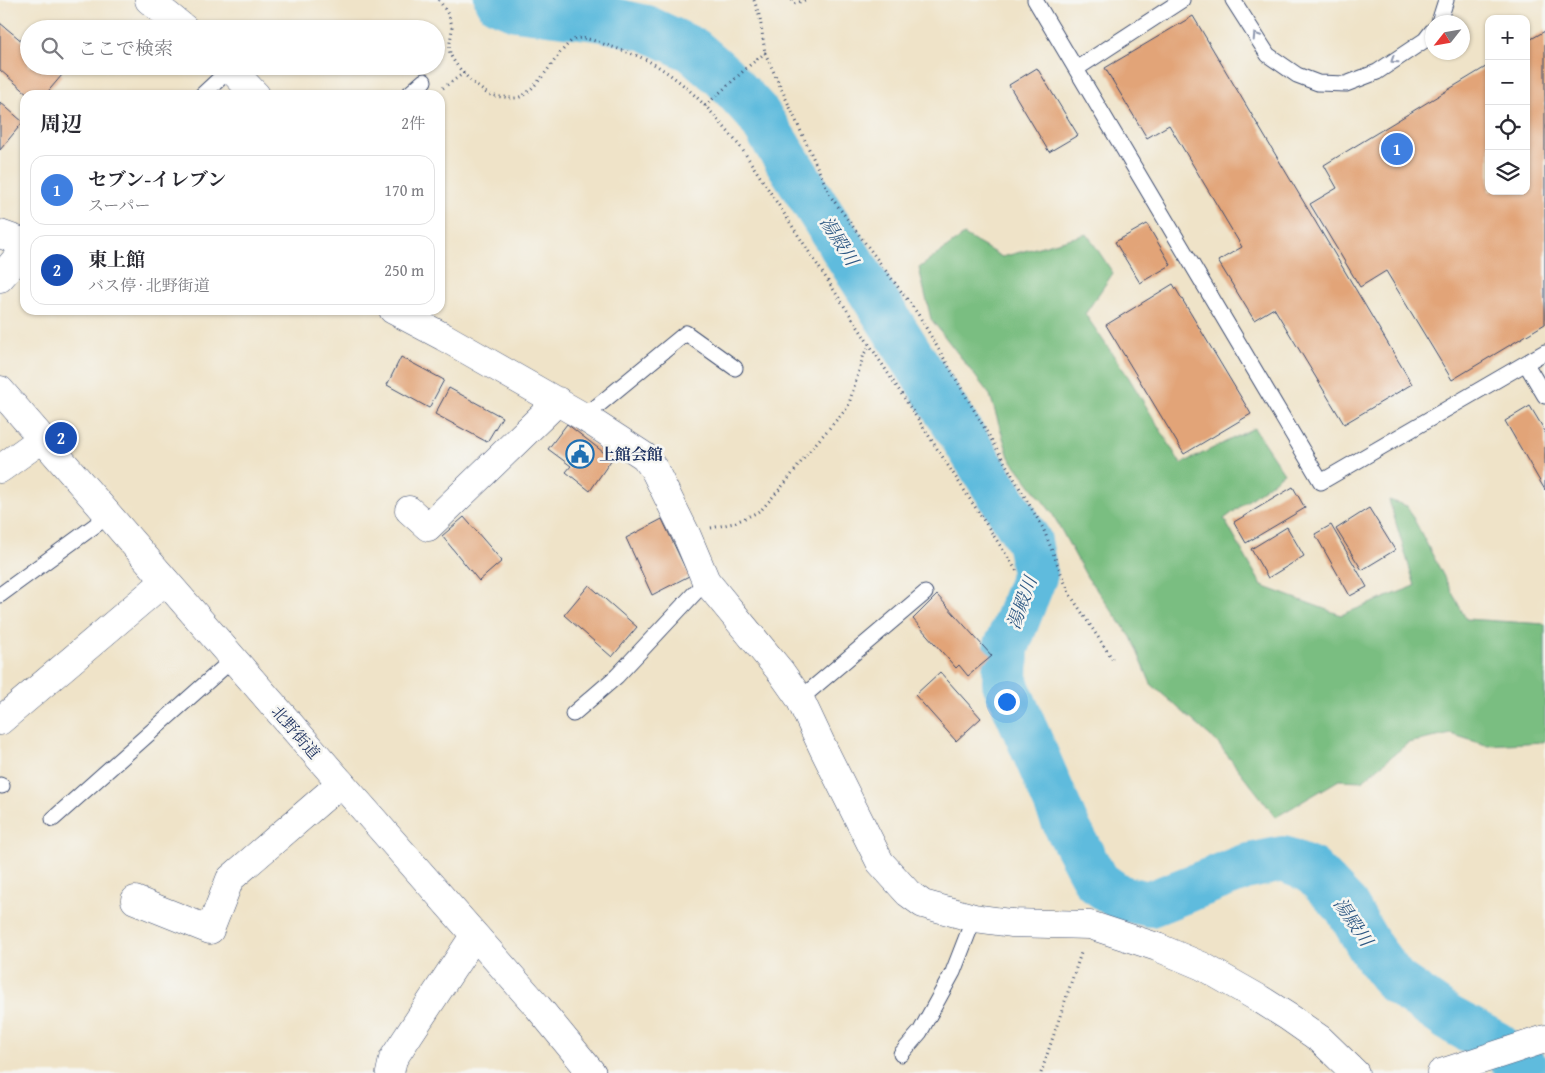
<!DOCTYPE html>
<html lang="ja">
<head>
<meta charset="utf-8">
<style>
	:root { --surface:#fff; --page:#f7f7f7; --text:#2b2b33; --muted:#7c7c81; --line:#e1e1e2; --accent:#1a73e8 }
	body { margin:0; font-family:"Gentium Book Plus","Noto Serif JP",serif; background:var(--page); color:var(--text) }
	.controls { position:absolute; right:15px; top:15px; display:grid; overflow:hidden; border-radius:10px; box-shadow:0 1px 4px #0004 }
	.controls button { width:45px; height:45px; display:grid; place-items:center; padding:0; border:0; border-bottom:1px solid var(--line); background:var(--surface); color:var(--text); font:25px sans-serif }
	.compass { position:absolute; left:1425px; top:15px; width:45px; height:45px; border-radius:50%; background:var(--surface); box-shadow:0 1px 4px #0004; rotate:239deg }
	.you { position:absolute; left:1006px; top:701px; width:18px; height:18px; margin:-12px; border:4px solid #fff; border-radius:50%; background:#1a73e8; box-shadow:0 0 0 8px #1a73e833 }
	.badge { display:grid; place-items:center; width:32px; height:32px; border-radius:50%; background:var(--accent); color:#fff; font-size:16px; font-weight:700 }
	.pin { position:absolute; translate:-50% -50%; border:2px solid #fff; box-shadow:0 1px 5px #0006 }
	.list { margin:0; padding:0; list-style:none }
	h2 { display:flex; justify-content:space-between; align-items:center; height:65px; margin:0; padding:0 20px; font-size:21px }
	h2 small { font-size:16px; font-weight:400; color:var(--muted) }
	.list li { display:grid; grid-template-columns:32px 1fr auto; gap:15px; align-items:center; box-sizing:border-box; height:70px; margin:0 10px 10px; padding:0 10px; border:1px solid var(--line); border-radius:15px }
	.list b { display:block; font-size:19px; white-space:nowrap }
	.list p { margin:0; font-size:16px; white-space:nowrap; color:var(--muted) }
	.list em { font-size:16px; font-style:normal; color:var(--muted) }
	.icon { flex:none; width:28px; height:28px; fill:none; stroke:currentColor; stroke-width:2; stroke-linecap:round; stroke-linejoin:round }
	.map { position:relative; flex:none; width:1545px; height:1073px; overflow:hidden }
	.search { position:absolute; background:var(--surface); box-shadow:0 1px 4px #0004; left:20px; top:20px; width:425px; height:55px; display:flex; align-items:center; gap:12px; box-sizing:border-box; padding:0 18px; border-radius:28px; color:var(--muted); font-size:19px }
	.panel { position:absolute; background:var(--surface); box-shadow:0 1px 4px #0004; left:20px; top:90px; width:425px; height:225px; border-radius:15px }
	.map>svg:first-child { display:block }
	.forest { fill:#7abe81; stroke:#4a7670 }
	.lines { fill:none; stroke-linecap:round; stroke-linejoin:round }
	.river { stroke:#5fbbdd; stroke-width:46 }
	.building { fill:#e2a478 }
	.lane-casing { stroke:#3b4a6e; stroke-width:17 }
	.street-casing { stroke:#3b4a6e; stroke-width:29 }
	.secondary-casing { stroke:#3b4a6e; stroke-width:29 }
	.primary-casing { stroke:#3b4a6e; stroke-width:29 }
	.path { stroke:#3b4a6e; stroke-width:3; stroke-dasharray:1 4; stroke-linecap:butt }
	.lane { stroke:#fff; stroke-width:15 }
	.street { stroke:#fff; stroke-width:28 }
	.secondary { stroke:#fff; stroke-width:28 }
	.primary { stroke:#fff; stroke-width:28 }
	.oneway { stroke:#8d97ae }
	.labels { text-anchor:middle; stroke-width:5; stroke-linejoin:round; paint-order:stroke }
	.poi-label { font-size:16px; font-weight:bold; fill:#1b2f5e; stroke:#f6f6f2; text-anchor:start }
	.street-label { font-size:16px; fill:#1b2f5e; stroke:#f6f6f2 }
	.water-label { font-size:18px; font-style:italic; fill:#2f5984; stroke:#f6f6f2 }
</style>
</head>
<body>
<div class="map">
<svg width="1545" height="1073" viewBox="0 0 1545 1073">
	<rect width="100%" height="100%" fill="#f6f6f2"/>
	<filter id="ink" filterUnits="userSpaceOnUse"><feTurbulence type="fractalNoise" baseFrequency=".02" numOctaves="2"/><feDisplacementMap in="SourceGraphic" scale="10" xChannelSelector="R" yChannelSelector="G"/><feConvolveMatrix kernelMatrix="1 2 1 2 8 2 1 2 1" color-interpolation-filters="sRGB"/></filter>
	<filter id="wash" filterUnits="userSpaceOnUse"><feTurbulence type="fractalNoise" baseFrequency=".0096" numOctaves="4" result="noise"/><feDisplacementMap in="SourceGraphic" scale="20" xChannelSelector="R" yChannelSelector="G"/><feGaussianBlur stdDeviation="1.12" result="paint"/><feColorMatrix in="noise" values="0 0 0 0 0 0 0 0 0 0 0 0 0 0 0 0 0 1.4 0 .05"/><feComposite in="paint" operator="in"/></filter>
	<g filter="url(#wash)">
		<rect width="100%" height="100%" fill="#efe3c8"/>
		<path class="forest" d="M1087,234L1113,273L1085,314L1129,378L1181,464L1254,428L1284,473L1224,519L1262,586L1341,615L1415,586L1389,500L1407,506L1466,619L1545,624V742L1486,745L1451,734L1408,743L1362,781L1339,780L1276,817L1216,741L1151,684L1131,637L1087,577L1052,513L1009,457L990,395L931,319L919,268L964,235L1002,257Z"/>
		<g class="lines">
			<path class="river" d="M497,0L516,8L603,19L646,28L693,50L723,76L757,113L1029,541L1035,574L1006,648L1005,683L1066,825L1096,881L1120,898L1150,904L1245,867L1283,859L1311,870L1346,906L1371,949L1395,981L1448,1018L1496,1044L1530,1073"/>
		</g>
		<g id="blocks">
			<path class="building" d="M1193,16L1412,384L1344,424L1274,308L1254,320L1218,261L1242,247L1169,125L1147,138L1105,68Z
				M0,23L29,47V66H52L62,75L45,95H29L0,70Z
				M1545,31V324L1452,380L1386,271L1360,287L1310,204L1337,188L1324,165L1489,65V191H1526V42Z
				M1037,68L1078,135L1049,152L1009,85Z
				M0,102L23,122L0,150Z
				M1147,224L1171,265L1140,283L1115,242Z
				M1173,284L1251,414L1184,454L1106,325Z
				M401,357L444,380L429,408L387,385Z
				M449,388L502,417L487,442L435,414Z
				M1530,406L1545,431V490L1505,421Z
				M567,424L612,459L590,491L566,472L571,466L548,449Z
				M1293,487L1305,508L1246,543L1234,522Z
				M1369,508L1395,550L1362,570L1336,529Z
				M464,517L502,561L479,581L442,536Z
				M662,519L689,576L652,595L626,538Z
				M1331,525L1367,587L1350,596L1315,534Z
				M1287,527L1304,556L1268,578L1251,549Z
				M589,585L637,627L612,657L564,615Z
				M937,595L992,656L968,676L959,665L956,668L913,619Z
				M940,672L981,718L956,741L915,695Z"/>
		</g>
	</g>
	<g filter="url(#ink)">
		<use href="#blocks" fill-opacity="0" stroke="#3b4a6e" stroke-width="1"/>
		<g class="lines">
			<g class="lane-casing">
				<path id="lane" d="M1035,0L1321,482L1545,352
					M1233,0L1268,55L1297,75L1318,83L1346,84L1377,72L1425,40L1432,31
					M1439,22L1446,0
					M1076,69L1182,0
					M202,95L230,69
					M408,95L424,81
					M1526,364L1545,396
					M584,417L686,333L735,368
					M0,595L108,516
					M800,699L925,593
					M573,714L617,676L706,581
					M0,785L2,786
					M53,819L233,659
					M901,1054L920,1032L953,972L974,918"/>
			</g>
			<g class="street-casing">
				<path id="street" d="M149,0L185,29
					M228,66L256,95
					M0,234L25,243
					M0,278L25,249
					M393,310L444,337L584,417L644,456L654,469L687,536L706,581L781,672L800,699L824,750L880,862L908,893L923,904L974,918L1011,923L1090,925L1157,947L1202,966L1260,999L1290,1018L1320,1039L1355,1073
					M0,469L42,439
					M409,510L428,527L558,401
					M0,721L165,581
					M135,900L210,930L230,879L341,783
					M390,1073L393,1059L474,936"/>
			</g>
			<g class="secondary-casing">
				<path id="secondary" d="M0,390L341,783L538,1007L592,1073"/>
			</g>
			<g class="primary-casing">
				<path id="primary" d="M1441,1073L1545,1039"/>
			</g>
			<path class="path" d="M439,0C444,8 451,17 452,27C452,36 448,45 450,53C453,64 473,84 482,90C488,95 496,97 504,97C510,98 516,99 522,96C535,89 551,65 560,53C564,49 568,43 573,40C582,35 598,42 606,45C622,50 638,55 652,63C689,84 719,119 744,152L1018,573
				M754,0L760,18L765,53
				M792,0L794,4L805,0
				M443,88L464,73
				M705,106L750,65L765,53L831,197L918,314L1043,528L1069,593L1113,660
				M711,528L734,523L756,513L762,509L786,482L811,449L848,407L864,354L870,345
				M1041,1073L1082,950"/>
			<use href="#lane" class="lane"/>
			<use href="#street" class="street"/>
			<use href="#secondary" class="secondary"/>
			<use href="#primary" class="primary"/>
		</g>
		<defs><path id="oneway-chevron" d="M-2-3.5L2.5 0L-2 3.5" fill="none" stroke-width="1.6" stroke-linecap="round" stroke-linejoin="round" transform="scale(1.25)"/></defs>
		<g class="oneway">
			<use href="#oneway-chevron" transform="translate(1256 36) rotate(-123)"/>
			<use href="#oneway-chevron" transform="translate(1394 60) rotate(147)"/>
		</g>
	</g>
	<defs>
		<g id="civic-ring" transform="scale(1.4375)"><circle r="9.5" fill="#f6f6f2" stroke="#1f6fb2" stroke-width="1.5"/><path d="M-.6-6.5H3V-4.5H.6V-3L4-1V1h2V6H-6V1h2V-1L-.6-3ZM-1.2 2.5V6h2.4V2.5Z" fill="#1f6fb2"/></g>
	</defs>
	<g fill-rule="evenodd">
		<use href="#civic-ring" x="580" y="454"/>
	</g>
	<g class="labels">
		<g class="poi-label">
			<text x="599" y="460">上館会館</text>
		</g>
		<g class="street-label">
			<text transform="translate(296 732) rotate(49)" y="6">北野街道</text>
		</g>
		<g class="water-label">
			<text transform="translate(839 241) rotate(58)" y="6">湯殿川</text>
			<text transform="translate(1022 603) rotate(-70)" y="6">湯殿川</text>
			<text transform="translate(1353 922) rotate(56)" y="6">湯殿川</text>
		</g>
	</g>
</svg>
<div class="controls">
<button>+</button>
<button>−</button>
<button><svg class="icon" aria-label="locate" viewBox="0 0 24 24"><circle cx="12" cy="12" r="6"/><path d="M12 2v4M12 18v4M2 12h4M18 12h4"/></svg></button>
<button><svg class="icon" aria-label="layers" viewBox="0 0 24 24"><path d="M12 4l9 5-9 5-9-5zM3 14l9 5 9-5"/></svg></button>
</div>
<svg class="compass" viewBox="-18 -18 36 36"><path d="M0-13l5 13h-10z" fill="#e53935"/><path d="M0 13l5-13h-10z" fill="#7c7c81"/></svg>
<div class="you"></div>
<div class="pin badge" style="left:1397px;top:149px;background:#3f7fe0">1</div>
<div class="pin badge" style="left:61px;top:438px;background:#1a4fb4">2</div>
<div class="search"><svg class="icon" aria-label="search" viewBox="0 0 24 24"><circle cx="10" cy="10" r="6"/><path d="M15 15l6 6"/></svg>ここで検索</div>
<section class="panel">
<h2>周辺<small>2件</small></h2>
<ul class="list">
<li><span class="badge" style="background:#3f7fe0">1</span><div><b>セブン-イレブン</b><p>スーパー</p></div><em>170 m</em></li>
<li><span class="badge" style="background:#1a4fb4">2</span><div><b>東上館</b><p>バス停 · 北野街道</p></div><em>250 m</em></li>
</ul>
</section>
</div>
</body>
</html>
